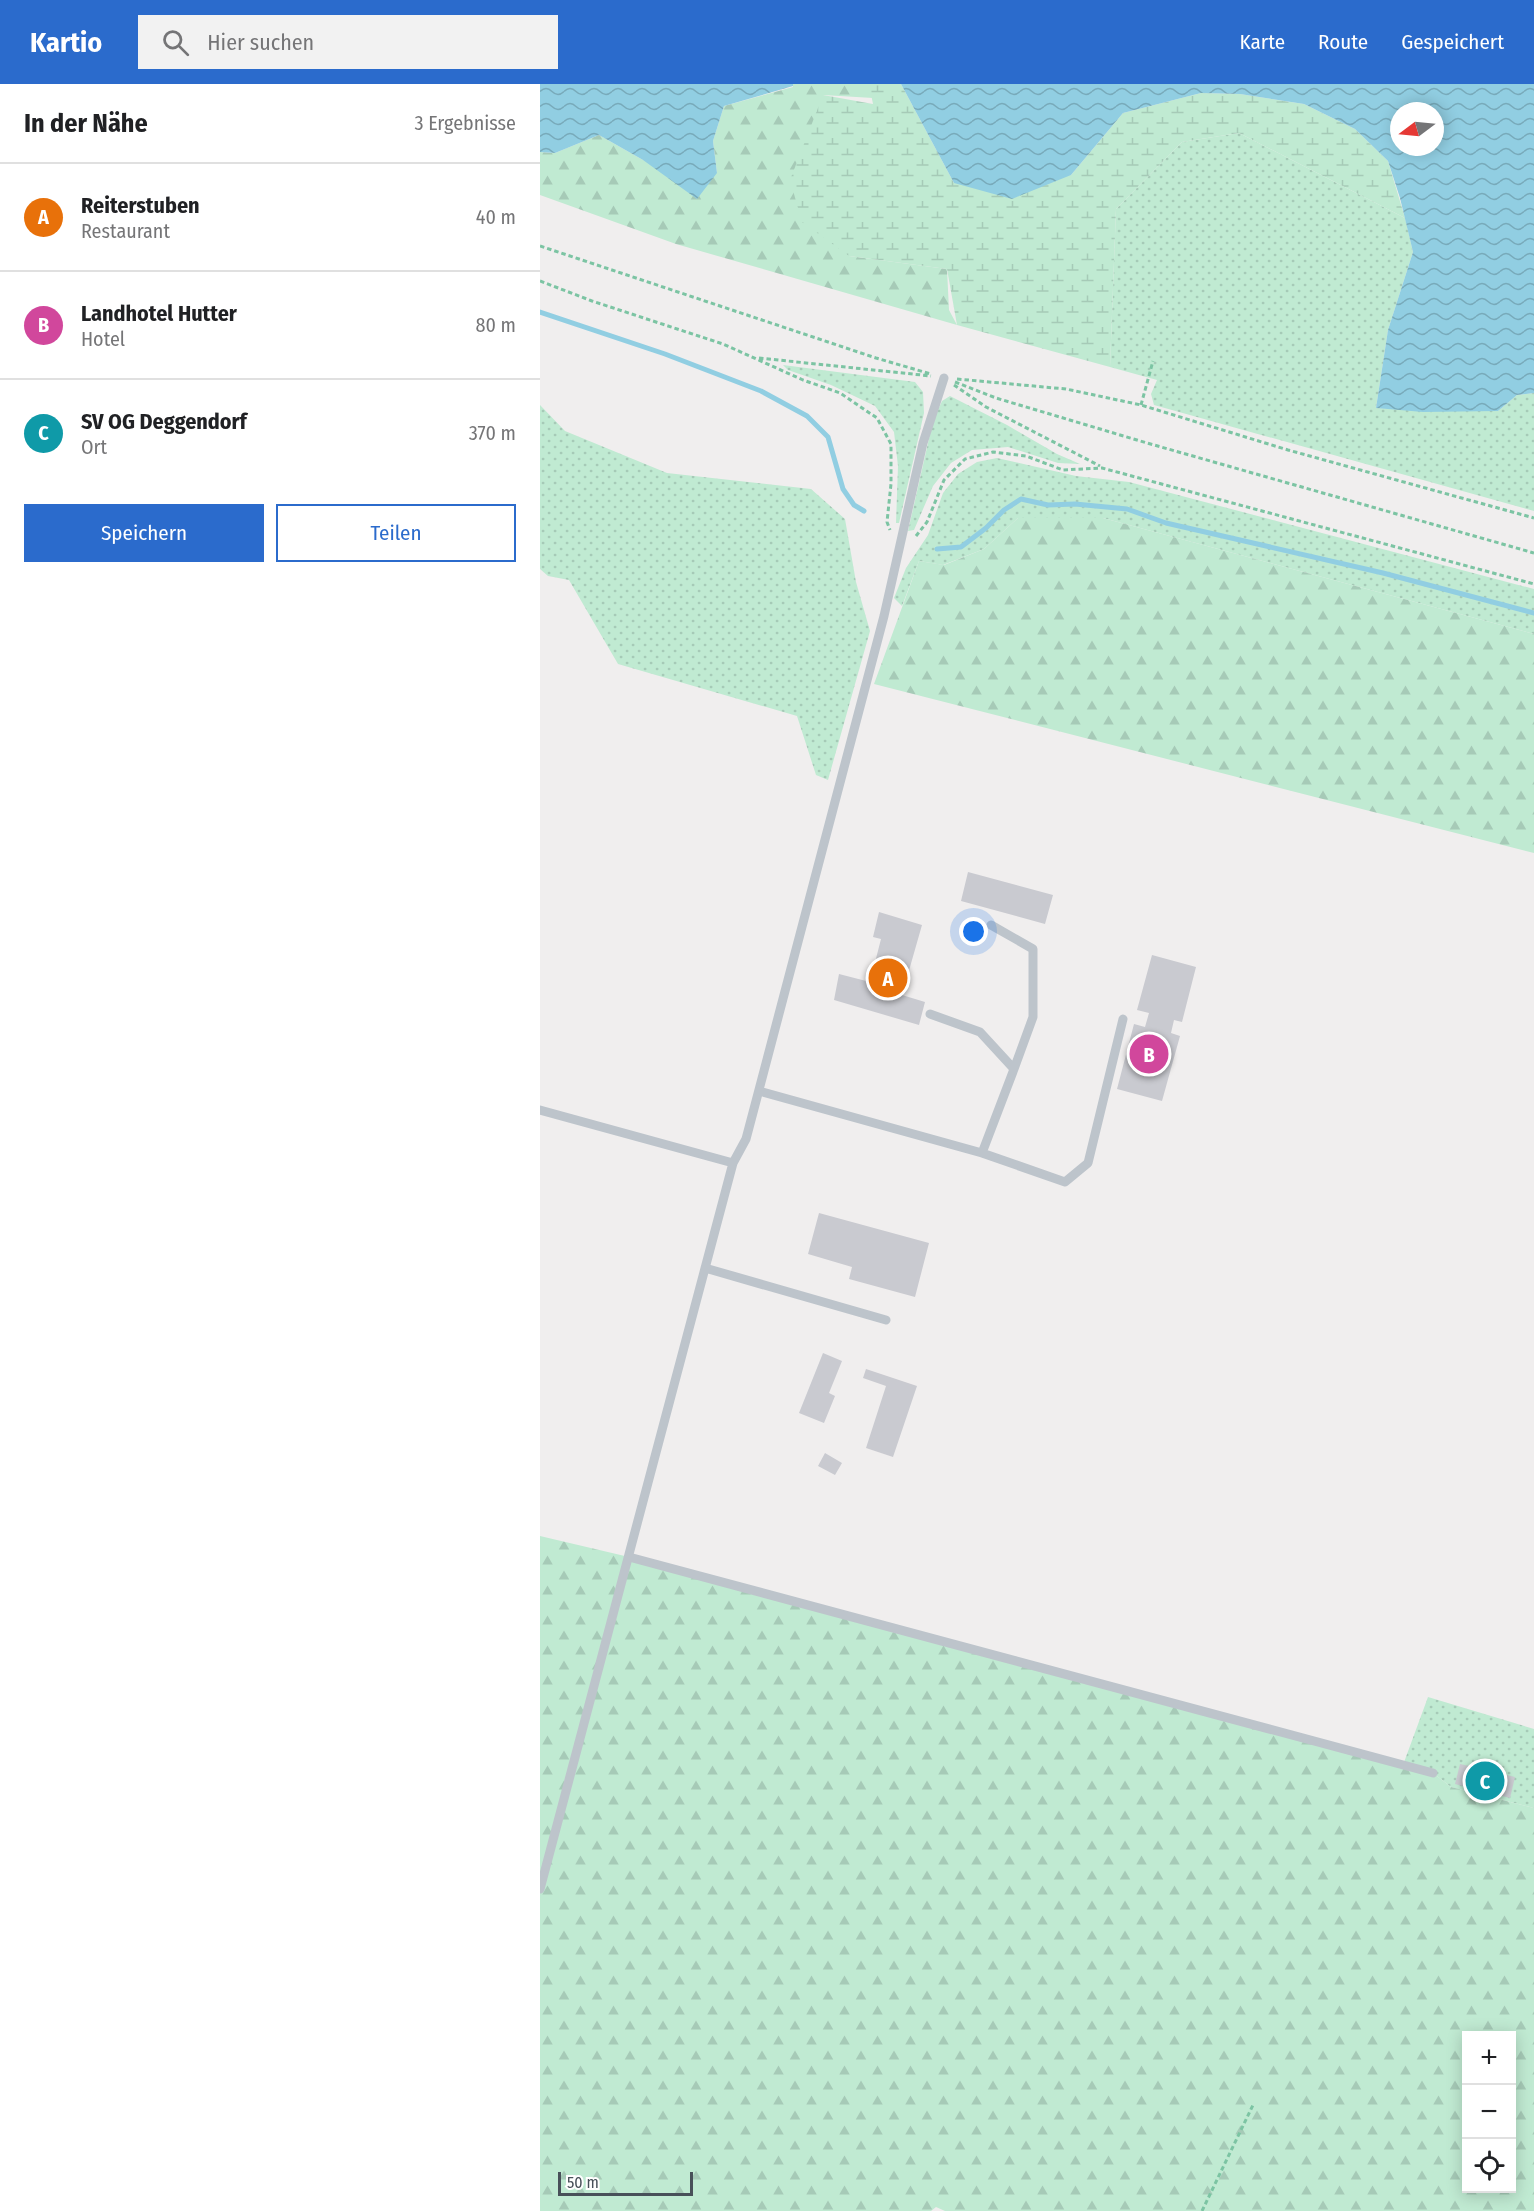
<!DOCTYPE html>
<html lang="de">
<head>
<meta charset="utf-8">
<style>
	:root { --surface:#fff; --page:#f2f2f2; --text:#202124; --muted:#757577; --line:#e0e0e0; --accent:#2b6bcc }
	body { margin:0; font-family:"Fira Sans Condensed",sans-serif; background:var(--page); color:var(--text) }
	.controls { position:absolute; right:18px; bottom:18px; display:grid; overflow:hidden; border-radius:0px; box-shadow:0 3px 15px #0003 }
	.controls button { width:54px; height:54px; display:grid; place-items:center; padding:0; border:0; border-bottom:2px solid var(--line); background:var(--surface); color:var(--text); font:30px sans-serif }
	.compass { position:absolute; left:850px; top:18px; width:54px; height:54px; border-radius:50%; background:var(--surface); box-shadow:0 3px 15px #0003; rotate:254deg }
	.scale { position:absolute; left:18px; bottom:15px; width:135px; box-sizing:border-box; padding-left:6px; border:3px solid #485059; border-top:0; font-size:16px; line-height:21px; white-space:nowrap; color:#485059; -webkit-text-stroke:4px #fff; paint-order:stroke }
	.you { position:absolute; left:434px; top:848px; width:21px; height:21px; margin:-15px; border:4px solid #fff; border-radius:50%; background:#1a73e8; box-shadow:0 0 0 9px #1a73e833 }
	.badge { display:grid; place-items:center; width:39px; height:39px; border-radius:50%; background:var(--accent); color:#fff; font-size:20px; font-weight:700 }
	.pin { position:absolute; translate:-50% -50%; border:3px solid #fff; box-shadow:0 2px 6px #0006 }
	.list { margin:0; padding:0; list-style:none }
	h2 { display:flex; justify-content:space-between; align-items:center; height:78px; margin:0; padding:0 24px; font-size:26px }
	h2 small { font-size:20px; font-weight:400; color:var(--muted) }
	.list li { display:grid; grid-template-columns:39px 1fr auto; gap:18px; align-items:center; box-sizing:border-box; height:108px; padding:0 24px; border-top:2px solid var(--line) }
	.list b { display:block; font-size:22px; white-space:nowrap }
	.list p { margin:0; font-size:20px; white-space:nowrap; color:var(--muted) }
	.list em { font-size:20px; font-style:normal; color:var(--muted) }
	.actions { display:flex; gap:12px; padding:18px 24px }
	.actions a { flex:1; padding:14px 0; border:2px solid var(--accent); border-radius:0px; text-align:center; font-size:21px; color:var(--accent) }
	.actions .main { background:var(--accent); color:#fff }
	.icon { flex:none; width:33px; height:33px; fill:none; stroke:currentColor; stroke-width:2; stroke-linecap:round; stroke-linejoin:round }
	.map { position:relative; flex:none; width:994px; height:2127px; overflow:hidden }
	header { display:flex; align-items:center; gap:36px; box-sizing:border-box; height:84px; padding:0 30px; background:var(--accent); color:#fff }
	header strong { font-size:28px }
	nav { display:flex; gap:33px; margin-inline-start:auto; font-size:21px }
	.search { width:420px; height:54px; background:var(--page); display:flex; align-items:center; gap:15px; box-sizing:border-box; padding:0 21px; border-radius:0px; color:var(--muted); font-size:22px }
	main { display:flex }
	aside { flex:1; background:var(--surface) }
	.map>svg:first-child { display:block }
	.grass { fill:url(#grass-dots) }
	.forest { fill:url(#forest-firs); fill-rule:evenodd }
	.wetland { fill:url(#wetland-marsh) }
	.water { fill:url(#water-waves); fill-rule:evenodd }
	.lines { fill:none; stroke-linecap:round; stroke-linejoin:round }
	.stream { stroke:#91cee2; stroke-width:5 }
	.building { fill:#c9cad0 }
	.path { stroke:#7cc4a3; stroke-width:3; stroke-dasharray:4.5 3; stroke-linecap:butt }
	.lane { stroke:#bdc4cb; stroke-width:9 }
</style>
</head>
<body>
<header>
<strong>Kartio</strong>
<div class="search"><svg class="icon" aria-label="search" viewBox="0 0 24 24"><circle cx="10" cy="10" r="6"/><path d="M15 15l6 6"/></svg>Hier suchen</div>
<nav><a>Karte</a><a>Route</a><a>Gespeichert</a></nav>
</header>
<main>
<aside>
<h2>In der Nähe<small>3 Ergebnisse</small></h2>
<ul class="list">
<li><span class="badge" style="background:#e8710a">A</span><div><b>Reiterstuben</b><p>Restaurant</p></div><em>40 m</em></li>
<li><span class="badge" style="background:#d1479c">B</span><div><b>Landhotel Hutter</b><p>Hotel</p></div><em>80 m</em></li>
<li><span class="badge" style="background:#0f9aa8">C</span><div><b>SV OG Deggendorf</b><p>Ort</p></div><em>370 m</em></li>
</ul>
<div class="actions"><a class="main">Speichern</a><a>Teilen</a></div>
</aside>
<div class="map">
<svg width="994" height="2127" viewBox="0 0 994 2127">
	<defs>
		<pattern id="grass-dots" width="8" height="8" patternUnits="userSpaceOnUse" patternTransform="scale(1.5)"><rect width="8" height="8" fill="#c0ead2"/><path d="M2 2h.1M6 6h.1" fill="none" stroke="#a6cab7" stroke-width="1.8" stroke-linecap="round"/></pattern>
		<pattern id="forest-firs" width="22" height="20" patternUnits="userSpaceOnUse" patternTransform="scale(1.5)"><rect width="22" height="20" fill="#c0ead2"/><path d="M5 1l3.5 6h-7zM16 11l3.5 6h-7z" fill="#a6cab7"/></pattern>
		<pattern id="wetland-marsh" width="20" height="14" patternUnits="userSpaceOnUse" patternTransform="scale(1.5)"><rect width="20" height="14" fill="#c0ead2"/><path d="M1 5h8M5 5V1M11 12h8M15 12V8" fill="none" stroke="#a6cab7"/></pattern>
		<pattern id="water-waves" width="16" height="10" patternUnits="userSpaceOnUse" patternTransform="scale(1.5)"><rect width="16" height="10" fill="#91cee2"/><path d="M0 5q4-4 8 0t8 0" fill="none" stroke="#78aaba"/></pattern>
	</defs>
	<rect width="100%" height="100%" fill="#f0eeee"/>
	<path class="grass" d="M699,49L865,134L873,168L848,246L836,324L958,327L977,311L994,309V427L614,321L611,310L617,296L570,283L576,125L642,58Z
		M243,281L375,298L383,308L384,329L359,439H356L358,382L354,348L335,322L291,301L248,286Z
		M410,312L467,341L517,370L540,380L518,379L468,363L432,366L411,379L393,402L374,446L368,447L393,337L402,317Z
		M0,321L25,347L127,389L271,405L305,435L316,498L330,547L288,696L276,691L257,632L78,580L29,496L8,492L0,485Z
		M457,374L536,392L589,398L994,505V550L563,434H478L444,465L403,481L379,477L362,522L354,514L366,484L388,451L403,409L418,390L437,378Z
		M888,1613L994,1645V1724L911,1703L893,1689L863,1681Z"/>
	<path class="forest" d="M253,0H330L333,14L283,11L309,172L407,185L409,226L417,241L136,160L0,111V68L15,69L59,51L103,76L177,89L173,57L184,22L253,3Z
		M478,434H563L994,550V769L334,600L379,477L404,481L444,465Z
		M0,1452L89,1473L893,1689L911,1703L994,1724V2127H405L396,2123L391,2127H0ZM926,1952H972V2104H926Z"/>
	<path class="wetland" d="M329,0H361L414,99L531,91L583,29L661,9L700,10L764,20L815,45L848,77L865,134L699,49L642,58L576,125L570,283L417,241L407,185L309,172L262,138L250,96L283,11L333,20Z"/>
	<path class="water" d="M0,0H253V2L184,22L173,57L177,89L157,115L103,76L59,51L15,69L0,68Z
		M361,0H994V309L977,311L958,327L883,328L836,324L848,246L873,168L860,114L848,77L815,45L764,20L700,10L661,9L583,29L531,91L472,115L414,99ZM859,27H895V63H859Z"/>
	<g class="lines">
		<path class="stream" d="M0,228L125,270L221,307L267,332L288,353L303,405L314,421L324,427
			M397,465L421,463L446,444L464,426L481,415L508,421L535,420L587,425L626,439L843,489L994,529"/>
	</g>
	<path class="building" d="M428,788L513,811L505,840L421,817Z
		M339,828L382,841L362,911L385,918L379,941L294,916L299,890L330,898L341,855L333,853Z
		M612,871L656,883L642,938L634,936L631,949L640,952L622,1017L577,1005L594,940L605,943L609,929L597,926Z
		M279,1129L389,1159L375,1213L309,1195L312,1183L268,1170Z
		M283,1269L302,1277L289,1309L295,1312L284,1339L259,1329Z
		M326,1285L377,1302L353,1373L326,1364L346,1302L323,1294Z
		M285,1369L302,1379L295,1391L278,1382Z
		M920,1680L975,1693L970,1714L915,1700Z"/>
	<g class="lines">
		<path class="path" d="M0,162L336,274L391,290
			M0,197L52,217L183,260L263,296L300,309L337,334L351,360V400L347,438L350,446
			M219,274L391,292
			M417,295L526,305L601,321L748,366L994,434
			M415,298L456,314L607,359L994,469
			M414,301L446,323L560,382
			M601,321L613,277
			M376,452L387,438L404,396L425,375L453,368L486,372L523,386L562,384L994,500
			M662,2127L713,2021"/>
		<path class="lane" d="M451,841L493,865V933L474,985
			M219,1007L442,1069L474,985L440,948L390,930
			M0,1026L193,1079
			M442,1069L525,1098L548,1079L583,935
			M165,1184L346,1236
			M89,1473L893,1689
			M0,1805L193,1079L206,1055L344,532L383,359L404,294"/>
	</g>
</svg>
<div class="controls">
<button>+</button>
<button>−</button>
<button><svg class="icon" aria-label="locate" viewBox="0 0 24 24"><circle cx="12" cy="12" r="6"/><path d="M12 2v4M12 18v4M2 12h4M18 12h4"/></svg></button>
</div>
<svg class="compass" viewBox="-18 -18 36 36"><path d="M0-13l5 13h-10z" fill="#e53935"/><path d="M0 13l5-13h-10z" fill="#757577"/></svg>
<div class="scale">50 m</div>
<div class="you"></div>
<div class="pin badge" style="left:348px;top:894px;background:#e8710a">A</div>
<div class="pin badge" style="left:609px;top:970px;background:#d1479c">B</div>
<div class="pin badge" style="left:945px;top:1697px;background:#0f9aa8">C</div>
</div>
</main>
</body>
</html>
